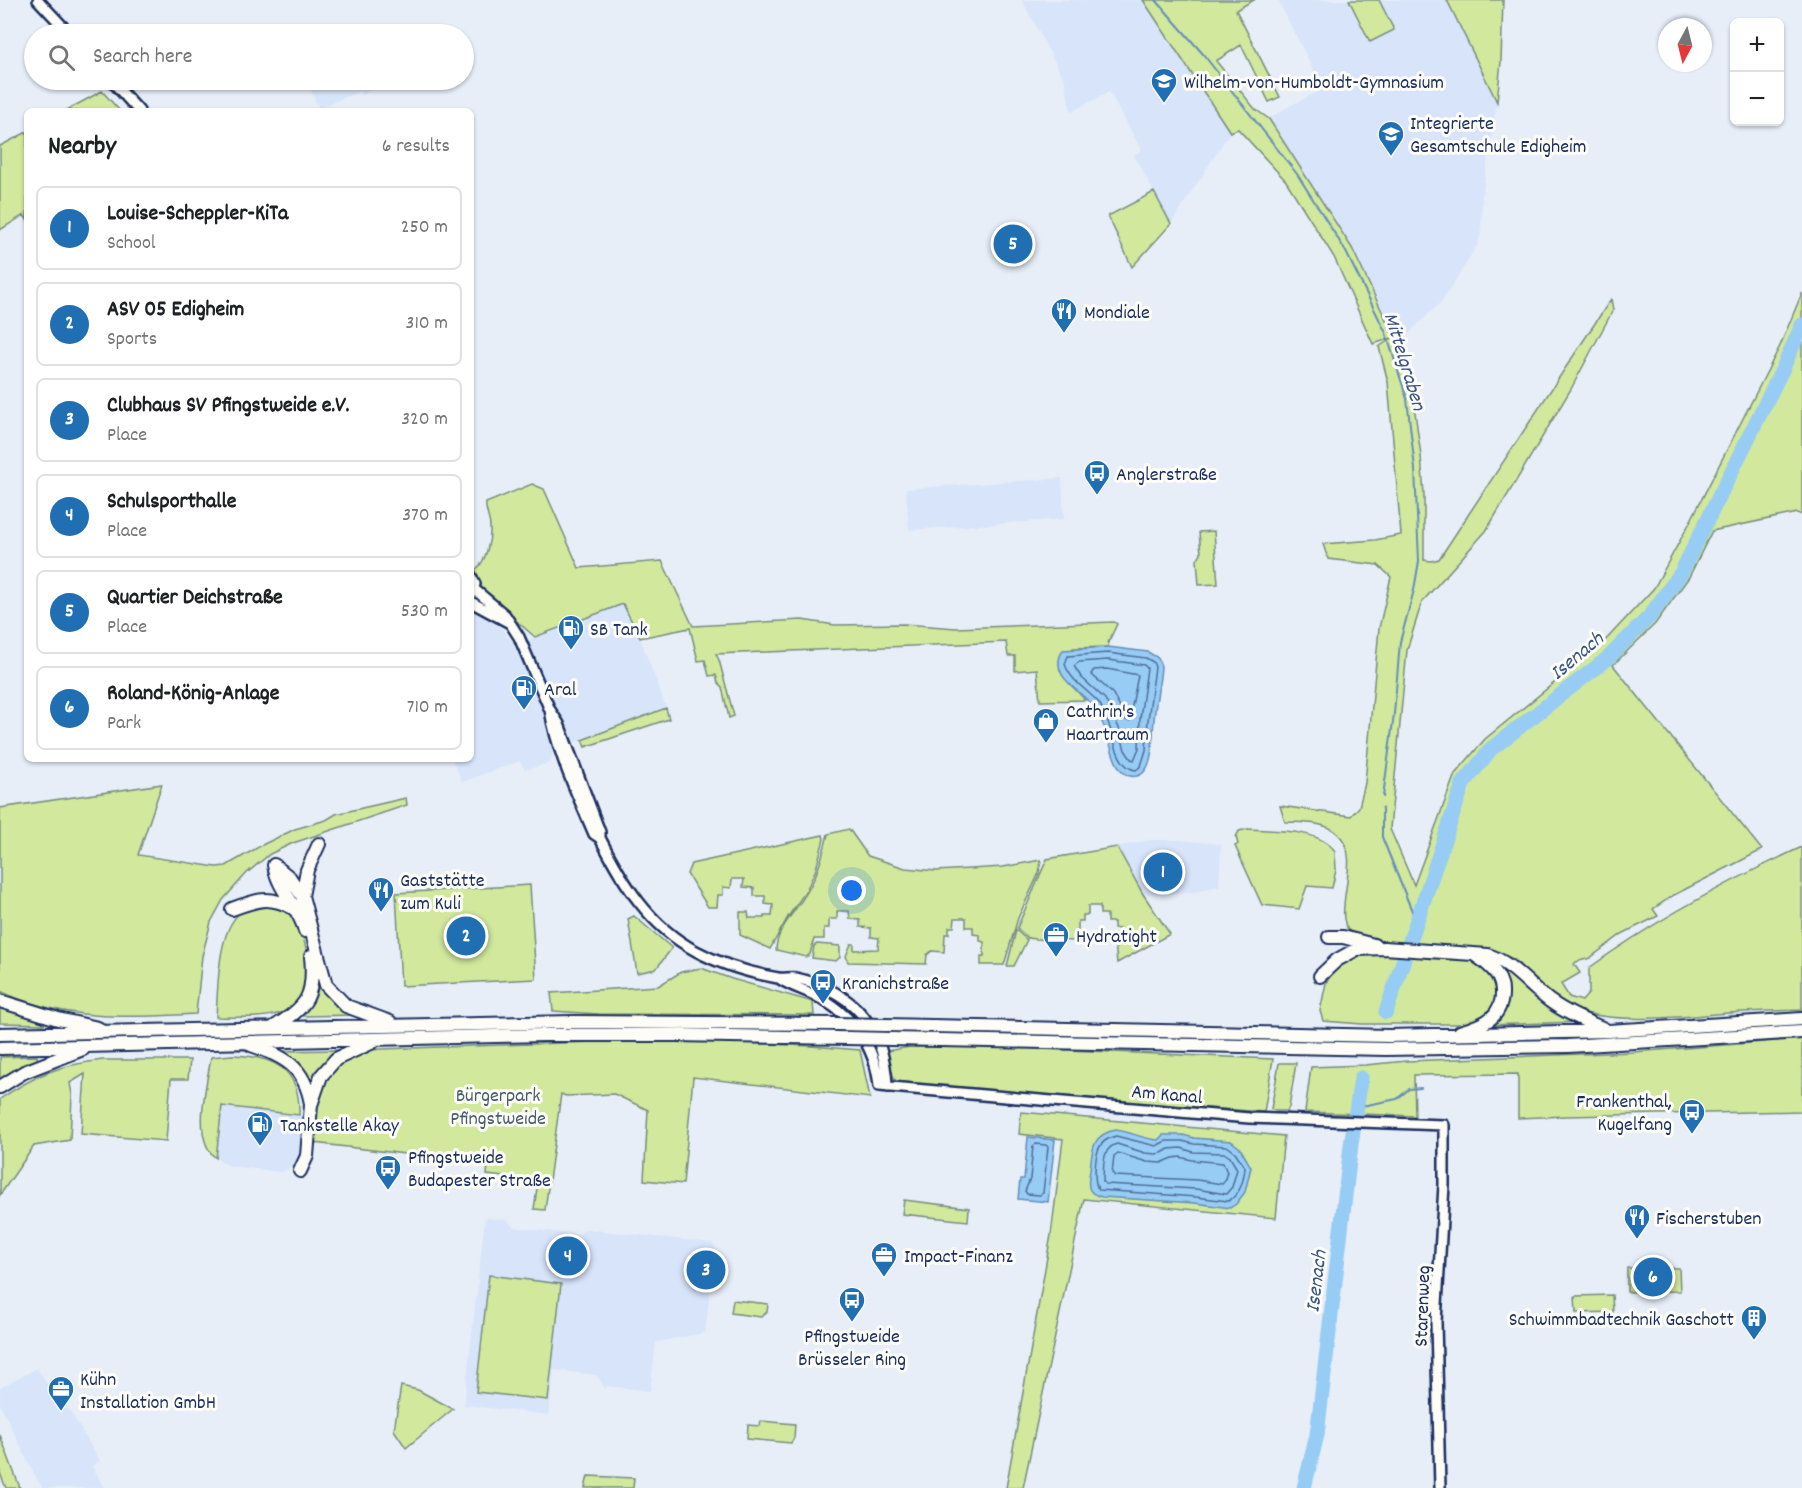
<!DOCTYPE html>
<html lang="en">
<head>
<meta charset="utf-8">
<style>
	:root { --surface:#fff; --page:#f6f6f6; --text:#202124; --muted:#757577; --line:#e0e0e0; --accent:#1f6fb2 }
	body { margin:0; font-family:Dekko,sans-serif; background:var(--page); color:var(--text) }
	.controls { position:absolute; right:18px; top:18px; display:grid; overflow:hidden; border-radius:9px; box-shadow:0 2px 4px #0004 }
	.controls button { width:54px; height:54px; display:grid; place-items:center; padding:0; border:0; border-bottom:2px solid var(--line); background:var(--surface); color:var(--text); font:30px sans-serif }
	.compass { position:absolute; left:1658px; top:18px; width:54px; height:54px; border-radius:50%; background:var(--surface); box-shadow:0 2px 4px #0004; rotate:187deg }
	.you { position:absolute; left:852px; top:891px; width:21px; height:21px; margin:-15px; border:4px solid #fff; border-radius:50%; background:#1a73e8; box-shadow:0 0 0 9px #1a73e833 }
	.badge { display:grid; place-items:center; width:39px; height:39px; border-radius:50%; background:var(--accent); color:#fff; font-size:20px; font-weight:700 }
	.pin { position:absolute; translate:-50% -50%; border:3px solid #fff; box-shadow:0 2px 6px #0006 }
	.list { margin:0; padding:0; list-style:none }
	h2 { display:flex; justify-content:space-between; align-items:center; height:78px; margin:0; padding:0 24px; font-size:26px }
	h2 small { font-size:20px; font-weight:400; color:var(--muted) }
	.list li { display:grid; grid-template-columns:39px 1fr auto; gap:18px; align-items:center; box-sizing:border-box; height:84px; margin:0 12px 12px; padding:0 12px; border:2px solid var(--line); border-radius:9px }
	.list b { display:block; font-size:22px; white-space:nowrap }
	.list p { margin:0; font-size:20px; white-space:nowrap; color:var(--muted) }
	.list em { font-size:20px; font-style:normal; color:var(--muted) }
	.icon { flex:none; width:33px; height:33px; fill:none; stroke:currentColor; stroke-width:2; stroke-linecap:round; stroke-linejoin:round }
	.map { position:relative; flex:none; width:1802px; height:1488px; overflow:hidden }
	.search { position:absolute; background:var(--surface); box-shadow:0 2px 4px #0004; left:24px; top:24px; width:450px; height:66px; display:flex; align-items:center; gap:15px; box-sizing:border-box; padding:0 21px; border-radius:33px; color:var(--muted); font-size:22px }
	.panel { position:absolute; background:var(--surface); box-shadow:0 2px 4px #0004; left:24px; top:108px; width:450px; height:654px; border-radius:9px }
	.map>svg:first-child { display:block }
	.built { fill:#d7e4f9 }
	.green { fill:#d1e89d; stroke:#768c7e; stroke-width:1.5 }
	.water { fill:#97ccf5; stroke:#658db9; stroke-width:1.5 }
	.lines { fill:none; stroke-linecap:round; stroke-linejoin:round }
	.shore { stroke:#4d6e9a; stroke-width:1.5 }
	.stream { stroke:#658db9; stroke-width:2 }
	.river { stroke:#97ccf5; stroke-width:15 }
	.secondary-casing { stroke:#1b2f5e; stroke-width:14 }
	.highway-casing { stroke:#1b2f5e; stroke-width:16 }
	.secondary { stroke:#fdfcf7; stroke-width:9 }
	.highway { stroke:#fdfcf7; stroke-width:12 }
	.highway-bridge-casing { stroke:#1b2f5e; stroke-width:16; stroke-linecap:butt }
	.highway-bridge { stroke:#fdfcf7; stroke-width:12 }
	.labels { text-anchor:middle; stroke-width:6; stroke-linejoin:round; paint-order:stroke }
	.poi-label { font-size:20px; fill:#1b2f5e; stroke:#fdfcf7; text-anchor:start }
	.street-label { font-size:20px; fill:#1b2f5e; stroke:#fdfcf7 }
	.park-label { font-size:20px; fill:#485d6e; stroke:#fdfcf7 }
	.water-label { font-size:21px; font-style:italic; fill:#3a5684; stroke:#fdfcf7 }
</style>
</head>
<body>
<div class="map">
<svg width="1802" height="1488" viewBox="0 0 1802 1488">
	<rect width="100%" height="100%" fill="#e7eef8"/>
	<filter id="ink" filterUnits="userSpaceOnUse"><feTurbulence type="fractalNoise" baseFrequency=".0167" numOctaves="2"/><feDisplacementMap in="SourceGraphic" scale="12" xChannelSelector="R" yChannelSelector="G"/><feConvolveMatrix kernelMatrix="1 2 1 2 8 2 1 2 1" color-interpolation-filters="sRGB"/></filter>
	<g filter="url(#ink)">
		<path class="built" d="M1022,0H1143L1230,132L1171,224L1134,155L1142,150L1109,92L1071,112L1065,81Z
			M1278,0H1447L1497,102L1482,196L1481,231L1477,246L1443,300L1409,333L1395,336L1352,248L1269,119L1286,108L1323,89Z
			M306,80H389L362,95L360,91L319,108Z
			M1062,478L1064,519L909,530L906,489Z
			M623,604L640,638L666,707L553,751L550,763L525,770L520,761L462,782L452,759H471V607L501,628L515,645Z
			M1149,840H1178L1221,844L1219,886L1193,892L1143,894L1117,847Z
			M222,1106L304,1115L301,1155L295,1164L287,1170L280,1172L230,1166L216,1158Z
			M485,1218L507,1220L514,1227L578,1235L586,1229L712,1243L715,1247L705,1333L656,1342L650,1391L608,1386L605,1389L597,1375L554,1370L549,1415L464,1405Z
			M37,1368L53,1395L59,1393L100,1461L92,1466L105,1488H43L33,1472L0,1404V1388Z"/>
		<path class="green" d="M1143,0H1254L1236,10L1280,97L1269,102L1241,45L1216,61L1255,109L1269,119L1352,248L1404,358L1412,390L1421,456L1424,494V560L1431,561L1439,559L1611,299L1613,310L1571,389L1486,531L1422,602L1407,650L1390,829L1414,885L1455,774L1485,739L1602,644L1654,588L1690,522L1780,346L1802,293V515L1797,513L1712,531L1689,577L1655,624L1613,665L1762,850L1674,895L1653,909L1658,916L1622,934L1590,958L1576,962L1574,964L1580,973L1561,984L1569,997L1582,1001L1589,993V968C1655,920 1728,881 1802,847V1010C1778,1011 1754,1011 1729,1013C1686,1016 1616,1025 1576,1010C1557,1003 1542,986 1526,972C1522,968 1518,962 1513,959C1504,954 1489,951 1478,949C1442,941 1390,953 1357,937C1323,922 1368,860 1337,833C1325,821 1301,823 1285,822L1280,806L1351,816L1359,807L1365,783L1379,628L1391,577L1378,565L1328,559L1323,544L1375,540L1401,535L1388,382L1379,347L1392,338L1373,344L1334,257L1286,181L1238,129L1230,132Z
			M1349,0H1379L1394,30L1370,42Z
			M1447,0H1503L1501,61L1497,102Z
			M102,91L120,111H65Z
			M27,132V220L24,215L0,230V146Z
			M1154,192L1171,224L1132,267L1108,216Z
			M532,484L544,489L579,568L662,561L693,626L802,620L835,625L904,624L956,628L1114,622L1117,624L1108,643V647L1073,648L1062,674L1085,700L1040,701L1037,669L1015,671V656H1008L1006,642L716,654L719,660L734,716L729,718L722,687L718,683L716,675L709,676L705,660L698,661L690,628L640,638L623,604L535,637L479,589L475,576L476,569C486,562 491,540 490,527C490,519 485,511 486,503Z
			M1214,531L1218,584L1199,585L1197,560L1201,553L1199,532Z
			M666,708L669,719L585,747L582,740Z
			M162,784L138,855L216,867L226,866L262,845L295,829L326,820L336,814L406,798L407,805L293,843L270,854L247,873L223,900L211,922L202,956L196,1014C127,1018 64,1021 0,991V808Z
			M849,829L868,856L905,868L936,871L1003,867L1041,860L1039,873L1018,918L1004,965H981V956H984V942L980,941V935L973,934V927H966V918H955L954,927H949V934H945L944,952L932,951L927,955L926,964L848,962L846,956L851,944H854V950L878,949L879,938L871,937V928L860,927V920L850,919L849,911H837V919H829V928H824V939H814L810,954L806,957L776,950C776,929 797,910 807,892C818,874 823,854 828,834Z
			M1248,829C1274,831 1318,828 1335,851L1336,870L1332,888L1307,886L1299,909L1262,905L1235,846L1238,844L1236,837L1239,831Z
			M823,835L824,839L816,869L806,891L788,917L770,949L740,935V912H748L749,918H764V916H772L773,905L765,904V896H754V888L743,887L744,879H732L731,888L723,887V895H718L717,907H708L687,874L691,864Z
			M1117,847L1143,894L1170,934L1117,963L1115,943H1119V929L1114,928V922H1107V914H1100V906H1088V915H1083V921H1078V934H1074V941L1035,939L1028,938L1017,928L1047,859Z
			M530,885L536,979L401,986L396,893Z
			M267,905C272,906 280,906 284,910C311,928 317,988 289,1009C273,1020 235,1017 216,1017C218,990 217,931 240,913C248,907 257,906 267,905Z
			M634,916L672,948L656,969L637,973L628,919Z
			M1016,930L1027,940L1014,966H1007Z
			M817,944L840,946V957L836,961L812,958L814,946Z
			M1376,953L1457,957L1477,961L1493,973L1498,991L1493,1010L1481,1021L1459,1024H1362L1323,1021L1320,1011L1326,983L1338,964L1357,954Z
			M1492,961L1580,1022L1489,1025L1502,1011Z
			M701,968L732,979L813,1002L814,1015L599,1014L553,1011L551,993L658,986L681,972Z
			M317,978L328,996L355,1015L301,1016L315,993Z
			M0,1006L45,1021L44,1024L0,1023Z
			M1802,1039V1111L1567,1116L1518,1118V1074L1414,1075L1415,1116L1305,1112L1311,1067L1365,1065L1407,1061L1633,1052Z
			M697,1041L811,1046L860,1050L870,1098L693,1077L683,1184L644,1180L648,1110L614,1094L566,1096L561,1094L545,1210L534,1209L538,1181L487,1175L488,1164L314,1143C317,1106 315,1067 357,1052C364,1050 373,1050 380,1049L596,1042Z
			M910,1047H998L1273,1059L1264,1112L903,1086L894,1079L886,1051Z
			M339,1050L321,1065L310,1086L298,1063L282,1051Z
			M232,1055C273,1056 301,1068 299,1115L222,1106L216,1158C191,1139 207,1084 211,1057Z
			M37,1056L38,1061L0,1079V1057Z
			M103,1060H190L188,1079H171L166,1141L81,1134L85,1074L70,1083L72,1095L70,1140L34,1146L0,1195V1099C37,1074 59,1065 103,1060Z
			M1279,1063H1296L1289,1107L1287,1111H1276L1271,1109Z
			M1021,1112L1284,1136L1276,1218L1084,1199L1023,1488H1006L1051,1235L1063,1139L1019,1134Z
			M904,1200L969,1208L968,1221L902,1214Z
			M1627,1268H1679L1680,1291L1627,1292Z
			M489,1275L561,1284L548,1400L476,1392Z
			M1612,1295L1613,1312L1576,1313L1575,1296Z
			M733,1300L768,1304L767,1312L761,1317L731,1313Z
			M401,1386L418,1390L453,1409L406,1448L394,1430Z
			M761,1421L795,1424L794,1438L791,1443L747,1439L748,1425L760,1426Z
			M0,1435L20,1488H6L0,1473Z
			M588,1476L634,1478L633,1488H585Z"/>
		<path class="water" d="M1108,647L1148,652L1158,658L1161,666C1160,685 1155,703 1154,721C1152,735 1155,772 1137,776C1115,781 1111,743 1106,731C1103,724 1099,716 1096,710C1085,692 1046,677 1063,650Z
			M1116,1130C1131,1132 1143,1139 1158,1140L1163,1135H1183L1194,1138L1231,1141L1240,1148L1251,1167L1245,1192L1236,1204L1230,1208L1195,1203L1102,1197C1098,1196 1092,1194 1090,1190C1087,1185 1089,1176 1090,1170C1092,1150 1092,1134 1116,1130Z
			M1028,1137L1055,1140L1048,1202L1018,1199L1020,1179H1024Z
			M1657,1273L1664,1275L1665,1284L1648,1287L1632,1282L1634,1274Z"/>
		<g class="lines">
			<path class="shore" d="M1108,653L1146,658L1153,662L1155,667L1148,720L1146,750L1141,766L1136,770C1116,768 1114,734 1107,720C1105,715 1102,707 1099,703C1088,690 1071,682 1065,664L1068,656Z
				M1108,660L1144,665L1147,668L1140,719L1139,748L1134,760L1131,759L1125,750L1119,728L1105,699L1081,677L1074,666L1079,662Z
				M1107,669L1138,675L1129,721L1126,720L1113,694L1091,674L1094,670Z
				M1116,1136L1156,1146L1166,1141H1182L1194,1144L1227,1146L1235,1152L1245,1167C1244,1180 1240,1195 1228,1201L1196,1197L1099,1190C1093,1184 1095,1159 1098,1151C1100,1143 1108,1138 1116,1136Z
				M1036,1144L1046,1145L1048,1147L1043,1193L1040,1195L1027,1194L1025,1191L1030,1179L1033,1146Z
				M1117,1144L1145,1153L1156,1154L1162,1153L1169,1149L1181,1148L1193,1152L1224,1153L1230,1157L1237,1169L1232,1187L1226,1194L1196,1189L1105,1184L1103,1181C1104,1167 1101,1148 1117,1144Z
				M1118,1153L1147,1162L1161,1163L1173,1158L1180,1157L1192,1160L1223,1163L1227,1172L1224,1182L1222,1184L1197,1180L1115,1176L1112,1173L1114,1156Z"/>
			<path class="stream" d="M1156,0L1203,54L1297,174L1345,250L1386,333L1407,399L1415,469L1419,561L1414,590L1400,642L1394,714L1383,797
				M1382,808V837L1416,921
				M1357,1107L1397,1099L1409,1089L1421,1088"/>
			<path class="river" d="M1386,1012L1463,784L1491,749L1607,659L1649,617L1681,573L1784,366L1802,325
				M1304,1488L1317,1435L1351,1145L1361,1078"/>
			<g class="secondary-casing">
				<path id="secondary" d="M38,0L70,34
					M111,80L139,111
					M471,576L475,584L471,596
					M474,589L505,615L519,637L550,710L559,724L600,832V836
					M471,602L508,622
					M550,710C557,753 577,794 594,834L600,838C623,883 649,926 696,951C720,964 750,973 778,978C784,979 790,977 796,978C854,991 885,1028 887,1087
					M780,979C791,986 802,989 814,995C851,1013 875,1044 879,1086L1249,1118L1444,1125V1185L1436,1322L1440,1488"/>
			</g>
			<g class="highway-casing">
				<path id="highway" d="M274,865L290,878L302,896L326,985L346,1006L390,1022
					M274,865C278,890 299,907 305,931
					M302,896L307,870L319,844
					M232,909C256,900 269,895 293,908
					M1329,937H1343L1374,945
					M1320,976L1337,960L1357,949L1384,948L1488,955C1516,965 1530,988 1554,1004C1570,1015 1588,1022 1604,1029
					M0,1001L58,1019L98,1028
					M885,1025L1389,1036L1608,1031L1802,1019
					M274,1027C307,1007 315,996 311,956
					M1460,1032C1469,1029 1479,1026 1487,1021C1494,1017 1499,1009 1501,1002C1506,979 1493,967 1475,955
					M0,1034L572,1022L836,1024
					M892,1039L1386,1049L1568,1046L1802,1032
					M251,1045C284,1056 305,1067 311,1104
					M0,1048L543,1035H675L848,1038
					M0,1087L24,1072L83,1049
					M300,1171L307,1156L311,1105L321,1076L336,1059L373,1042"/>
			</g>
			<use href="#secondary" class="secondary"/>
			<use href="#highway" class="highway"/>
			<g class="highway-bridge-casing">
				<path id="highway-bridge" d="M836,1024L885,1025
					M848,1038L892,1039"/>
			</g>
			<use href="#highway-bridge" class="highway-bridge"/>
		</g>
	</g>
	<defs>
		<g id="school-pin" transform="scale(1.35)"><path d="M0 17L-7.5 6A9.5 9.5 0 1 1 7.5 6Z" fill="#1f6fb2" stroke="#fdfcf7"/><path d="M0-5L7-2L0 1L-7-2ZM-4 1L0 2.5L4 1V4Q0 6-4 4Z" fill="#fff"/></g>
		<g id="restaurant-pin" transform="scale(1.35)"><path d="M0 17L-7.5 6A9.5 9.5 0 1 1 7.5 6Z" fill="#1f6fb2" stroke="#fdfcf7"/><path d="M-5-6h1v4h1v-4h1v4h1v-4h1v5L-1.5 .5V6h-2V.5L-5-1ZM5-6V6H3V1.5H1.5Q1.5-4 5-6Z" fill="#fff"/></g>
		<g id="bus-pin" transform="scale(1.35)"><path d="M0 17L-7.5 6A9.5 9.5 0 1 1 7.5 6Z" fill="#1f6fb2" stroke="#fdfcf7"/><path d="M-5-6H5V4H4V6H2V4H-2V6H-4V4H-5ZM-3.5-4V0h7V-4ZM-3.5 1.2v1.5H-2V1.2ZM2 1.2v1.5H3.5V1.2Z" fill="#fff"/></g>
		<g id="fuel-pin" transform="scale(1.35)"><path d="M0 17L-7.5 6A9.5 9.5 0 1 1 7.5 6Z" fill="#1f6fb2" stroke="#fdfcf7"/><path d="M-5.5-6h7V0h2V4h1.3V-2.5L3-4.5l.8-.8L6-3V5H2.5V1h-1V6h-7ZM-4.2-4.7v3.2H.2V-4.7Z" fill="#fff"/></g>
		<g id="shop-pin" transform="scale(1.35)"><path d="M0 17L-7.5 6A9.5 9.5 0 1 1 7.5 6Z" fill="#1f6fb2" stroke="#fdfcf7"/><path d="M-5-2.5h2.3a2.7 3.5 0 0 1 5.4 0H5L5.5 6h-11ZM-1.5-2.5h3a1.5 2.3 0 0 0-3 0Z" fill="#fff"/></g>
		<g id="office-pin" transform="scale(1.35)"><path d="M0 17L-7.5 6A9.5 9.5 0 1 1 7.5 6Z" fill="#1f6fb2" stroke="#fdfcf7"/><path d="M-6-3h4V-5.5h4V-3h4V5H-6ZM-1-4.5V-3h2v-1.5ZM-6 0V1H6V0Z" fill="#fff"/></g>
		<g id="building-pin" transform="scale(1.35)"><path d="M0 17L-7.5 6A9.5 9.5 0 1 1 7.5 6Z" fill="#1f6fb2" stroke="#fdfcf7"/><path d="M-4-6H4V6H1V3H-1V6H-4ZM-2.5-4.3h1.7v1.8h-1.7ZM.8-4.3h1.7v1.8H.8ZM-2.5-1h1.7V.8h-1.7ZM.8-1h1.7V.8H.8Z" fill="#fff"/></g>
	</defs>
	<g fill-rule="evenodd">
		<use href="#school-pin" x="1164" y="81"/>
		<use href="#school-pin" x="1391" y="134"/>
		<use href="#restaurant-pin" x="1064" y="311"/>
		<use href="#bus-pin" x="1097" y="473"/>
		<use href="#fuel-pin" x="571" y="628"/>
		<use href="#fuel-pin" x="524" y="688"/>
		<use href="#shop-pin" x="1046" y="721"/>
		<use href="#restaurant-pin" x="381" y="890"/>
		<use href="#office-pin" x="1056" y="935"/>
		<use href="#bus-pin" x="823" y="982"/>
		<use href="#bus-pin" x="1692" y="1112"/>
		<use href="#fuel-pin" x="260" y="1124"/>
		<use href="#bus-pin" x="388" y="1168"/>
		<use href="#restaurant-pin" x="1637" y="1217"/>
		<use href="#office-pin" x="884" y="1255"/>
		<use href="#bus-pin" x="852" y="1300"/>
		<use href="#building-pin" x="1754" y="1318"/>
		<use href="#office-pin" x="61" y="1389"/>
	</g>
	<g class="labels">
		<g class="poi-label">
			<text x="1184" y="88">Wilhelm-von-Humboldt-Gymnasium</text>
			<text x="1410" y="129">Integrierte<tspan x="1410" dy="23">Gesamtschule Edigheim</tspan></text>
			<text x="1084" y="318">Mondiale</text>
			<text x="1116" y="480">Anglerstraße</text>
			<text x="590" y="635">SB Tank</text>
			<text x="544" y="695">Aral</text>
			<text x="1066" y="717">Cathrin's<tspan x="1066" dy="23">Haartraum</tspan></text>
			<text x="400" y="886">Gaststätte<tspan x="400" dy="23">zum Kuli</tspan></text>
			<text x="1076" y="942">Hydratight</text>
			<text x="842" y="989">Kranichstraße</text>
			<text x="1672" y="1107" text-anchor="end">Frankenthal,<tspan x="1672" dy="23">Kugelfang</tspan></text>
			<text x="280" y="1131">Tankstelle Akay</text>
			<text x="408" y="1163">Pfingstweide<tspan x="408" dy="23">Budapester Straße</tspan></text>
			<text x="1656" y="1224">Fischerstuben</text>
			<text x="904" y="1262">Impact-Finanz</text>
			<text x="1734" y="1325" text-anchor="end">Schwimmbadtechnik Gaschott</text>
			<text x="852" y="1342" text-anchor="middle">Pfingstweide<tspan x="852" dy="23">Brüsseler Ring</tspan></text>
			<text x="80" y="1385">Kühn<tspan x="80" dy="23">Installation GmbH</tspan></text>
		</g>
		<g class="street-label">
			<text transform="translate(1167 1093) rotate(5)" y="7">Am Kanal</text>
			<text transform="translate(1421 1306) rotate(-88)" y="7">Starenweg</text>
		</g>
		<g class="park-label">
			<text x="498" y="1101">Bürgerpark<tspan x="498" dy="23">Pfingstweide</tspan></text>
		</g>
		<g class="water-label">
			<text transform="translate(1406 361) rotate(73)" y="7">Mittelgraben</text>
			<text transform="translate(1576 655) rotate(-40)" y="7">Isenach</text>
			<text transform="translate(1315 1281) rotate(-83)" y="7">Isenach</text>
		</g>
	</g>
</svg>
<div class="controls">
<button>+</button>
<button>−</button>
</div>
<svg class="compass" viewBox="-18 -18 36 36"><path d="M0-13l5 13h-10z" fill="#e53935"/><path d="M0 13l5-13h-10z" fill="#757577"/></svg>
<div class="you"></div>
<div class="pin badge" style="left:1163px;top:872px">1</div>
<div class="pin badge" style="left:466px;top:936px">2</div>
<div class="pin badge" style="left:706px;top:1270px">3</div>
<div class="pin badge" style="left:568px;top:1256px">4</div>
<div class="pin badge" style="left:1013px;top:244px">5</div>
<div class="pin badge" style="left:1653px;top:1277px">6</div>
<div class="search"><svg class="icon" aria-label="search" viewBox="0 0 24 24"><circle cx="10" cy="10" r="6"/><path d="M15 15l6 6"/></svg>Search here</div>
<section class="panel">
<h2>Nearby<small>6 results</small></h2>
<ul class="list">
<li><span class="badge">1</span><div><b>Louise-Scheppler-KiTa</b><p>School</p></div><em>250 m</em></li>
<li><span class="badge">2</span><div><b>ASV 05 Edigheim</b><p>Sports</p></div><em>310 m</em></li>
<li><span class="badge">3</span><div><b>Clubhaus SV Pfingstweide e.V.</b><p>Place</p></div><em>320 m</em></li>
<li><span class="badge">4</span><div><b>Schulsporthalle</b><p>Place</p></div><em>370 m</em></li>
<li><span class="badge">5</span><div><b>Quartier Deichstraße</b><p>Place</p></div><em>530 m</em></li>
<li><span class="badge">6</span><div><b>Roland-König-Anlage</b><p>Park</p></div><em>710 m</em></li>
</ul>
</section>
</div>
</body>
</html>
